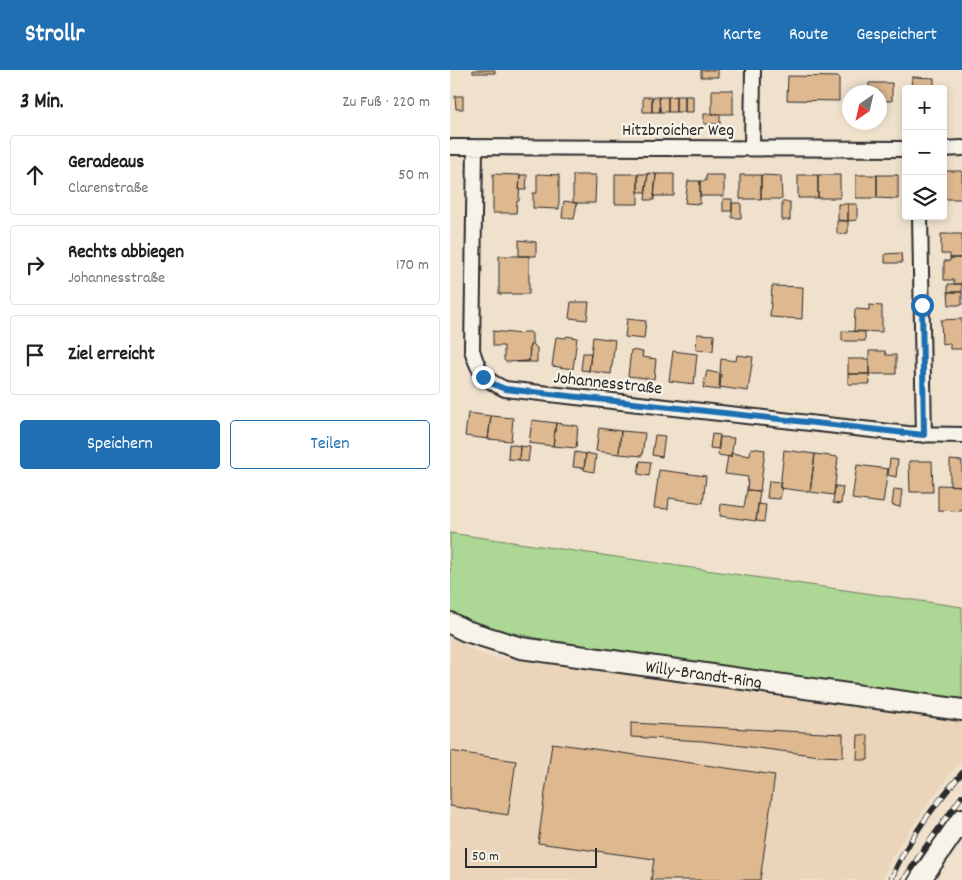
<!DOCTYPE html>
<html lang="de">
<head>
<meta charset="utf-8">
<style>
	:root { --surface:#fff; --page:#f2f2f2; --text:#202124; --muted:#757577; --line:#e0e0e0; --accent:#1f6fb2 }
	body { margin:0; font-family:Dekko,sans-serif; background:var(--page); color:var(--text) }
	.controls { position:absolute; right:15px; top:15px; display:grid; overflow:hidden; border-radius:5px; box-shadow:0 2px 8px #0003 }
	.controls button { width:45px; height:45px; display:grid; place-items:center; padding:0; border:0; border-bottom:1px solid var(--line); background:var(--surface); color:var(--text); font:25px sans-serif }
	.compass { position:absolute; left:392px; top:15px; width:45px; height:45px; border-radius:50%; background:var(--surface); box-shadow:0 2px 8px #0003; rotate:214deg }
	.scale { position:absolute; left:15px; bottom:12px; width:132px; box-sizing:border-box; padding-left:5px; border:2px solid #2b2b2b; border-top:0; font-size:14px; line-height:18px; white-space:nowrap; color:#2b2b2b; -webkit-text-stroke:4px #f7f3e8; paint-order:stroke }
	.stop { position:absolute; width:15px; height:15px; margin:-11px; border:4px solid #1f6fb2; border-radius:50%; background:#fff }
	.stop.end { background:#1f6fb2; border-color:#fff; box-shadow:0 1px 5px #0008 }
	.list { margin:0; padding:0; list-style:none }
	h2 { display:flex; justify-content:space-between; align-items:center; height:65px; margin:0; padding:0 20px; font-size:21px }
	h2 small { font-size:16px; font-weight:400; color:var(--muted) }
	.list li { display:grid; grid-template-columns:32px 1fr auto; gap:15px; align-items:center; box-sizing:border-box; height:80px; margin:0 10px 10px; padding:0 10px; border:1px solid var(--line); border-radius:5px }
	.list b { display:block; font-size:19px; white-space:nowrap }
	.list p { margin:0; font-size:16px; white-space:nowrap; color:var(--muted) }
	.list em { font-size:16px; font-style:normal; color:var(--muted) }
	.actions { display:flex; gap:10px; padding:15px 20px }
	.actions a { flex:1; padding:11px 0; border:1px solid var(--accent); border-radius:5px; text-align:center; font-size:18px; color:var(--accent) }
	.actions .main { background:var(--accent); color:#fff }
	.icon { flex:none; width:28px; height:28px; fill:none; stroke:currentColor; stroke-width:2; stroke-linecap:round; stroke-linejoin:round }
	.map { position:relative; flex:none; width:512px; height:810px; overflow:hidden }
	header { display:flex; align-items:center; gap:30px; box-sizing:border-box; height:70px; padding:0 25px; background:var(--accent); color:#fff }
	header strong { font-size:24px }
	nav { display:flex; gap:28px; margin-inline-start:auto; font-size:18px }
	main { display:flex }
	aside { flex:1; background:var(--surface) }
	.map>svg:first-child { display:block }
	.built { fill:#ebd5ba }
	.green { fill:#add794; stroke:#6c8160 }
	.building { fill:#deb88f; stroke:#2b2b2b }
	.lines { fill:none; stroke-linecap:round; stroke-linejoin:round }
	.street-casing { stroke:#2b2b2b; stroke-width:18 }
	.secondary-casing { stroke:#2b2b2b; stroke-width:24 }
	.street { stroke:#f7f3e8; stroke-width:14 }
	.secondary { stroke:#f7f3e8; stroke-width:20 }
	.rail-casing { stroke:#2b2b2b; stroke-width:5.5 }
	.rail { stroke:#f7f3e8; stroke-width:4; stroke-dasharray:11; stroke-linecap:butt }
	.route { stroke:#1f6fb2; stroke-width:6 }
	.labels { text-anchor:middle; stroke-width:4.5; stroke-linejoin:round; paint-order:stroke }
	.street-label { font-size:18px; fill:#2b2b2b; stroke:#f7f3e8 }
</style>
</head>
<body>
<header>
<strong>Strollr</strong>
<nav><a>Karte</a><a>Route</a><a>Gespeichert</a></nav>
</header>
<main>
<aside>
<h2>3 Min.<small>Zu Fuß · 220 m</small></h2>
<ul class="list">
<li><svg class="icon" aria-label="ahead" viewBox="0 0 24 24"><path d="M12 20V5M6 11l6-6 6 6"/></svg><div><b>Geradeaus</b><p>Clarenstraße</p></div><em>50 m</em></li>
<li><svg class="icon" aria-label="right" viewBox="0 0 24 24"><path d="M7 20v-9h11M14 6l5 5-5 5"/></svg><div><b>Rechts abbiegen</b><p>Johannesstraße</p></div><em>170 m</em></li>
<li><svg class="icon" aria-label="arrive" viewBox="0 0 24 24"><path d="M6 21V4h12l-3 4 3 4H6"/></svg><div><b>Ziel erreicht</b></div></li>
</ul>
<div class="actions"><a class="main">Speichern</a><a>Teilen</a></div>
</aside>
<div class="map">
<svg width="512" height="810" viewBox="0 0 512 810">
	<rect width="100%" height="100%" fill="#f0e1cd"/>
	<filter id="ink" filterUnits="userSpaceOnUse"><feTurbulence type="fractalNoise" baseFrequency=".02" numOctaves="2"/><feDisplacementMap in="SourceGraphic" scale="10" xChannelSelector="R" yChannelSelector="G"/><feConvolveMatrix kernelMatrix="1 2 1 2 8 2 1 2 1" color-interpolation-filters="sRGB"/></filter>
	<g filter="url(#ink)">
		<path class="built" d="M0,566L33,585L512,651V690L483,727L442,786L432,810H0Z"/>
		<path class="green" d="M0,463L512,537V630L196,588L103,572L22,553L0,543Z"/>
		<path class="building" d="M23,0H45V3H23Z
			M251,0H268V7H251Z
			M338,6L389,7V31L337,30Z
			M462,7L484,8V19H461Z
			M419,13H442V31H430V22H419Z
			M262,20H283V44H262Z
			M5,26H13V39H6Z
			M226,26H235V42H226Z
			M226,26V42H218V27Z
			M235,26H243V42H235Z
			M193,27H202V42H193Z
			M202,27H209L210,42H202Z
			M209,27H218V42H210Z
			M254,44H270V54H254Z
			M494,101H512V129H494Z
			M198,103L206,104L204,130H195Z
			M43,104L70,105L69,131H67L66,143H43Z
			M87,104L109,105V139L83,138V123H87Z
			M165,104H188V134H165Z
			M188,104H198L195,122H188Z
			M206,104H224V126H204Z
			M70,105H77L76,120H69Z
			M123,105H146L145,133H123Z
			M256,105H274V126H250V111H256Z
			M290,105H311V129H290Z
			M311,105L331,106L332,129H311Z
			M348,105H368V128H348Z
			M368,105H390V128H368Z
			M406,105H427V128H406Z
			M427,105H448V129L427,128Z
			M238,111H250V134L235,133Z
			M273,129H282V141H273Z
			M114,131L127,133L124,149L112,148Z
			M332,132H340V150H332Z
			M282,133H291V148H282Z
			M388,134H398V151L388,150Z
			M398,134H407V150L398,151Z
			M387,151H398V163L387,164Z
			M491,164H512V188H500V184H491Z
			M69,170L86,172V186H69Z
			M451,183L452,193H435V184Z
			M49,186H79V224H49Z
			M500,188H512V214H504V210H494V191H500Z
			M498,214H512V222H498Z
			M322,216L353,217L352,249L320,247Z
			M498,222H512V235H499Z
			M121,232H139L137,250L119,248Z
			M419,235L432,236V262L404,261L405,239L419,240Z
			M177,249L196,251L194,269L175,267Z
			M512,249V279H500V273L492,274L491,250Z
			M43,261L71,264L73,262H80L82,264V273L80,275L79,291L56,292L54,290V276H43Z
			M392,261L415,262V271H392Z
			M247,264L264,265L263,281L246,280Z
			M117,266L127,268L123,299L102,296L106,267L116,268Z
			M143,267L165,270L161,304L139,301Z
			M82,273L87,278V292H66L79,291L80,275Z
			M181,280L193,282L192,287L206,289L204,309L178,306Z
			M223,281L247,284L244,314L219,311Z
			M419,281H435L436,285H446V304H419Z
			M133,283H141L139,301L131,300Z
			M287,285L303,287L298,321L269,317L271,289L286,291Z
			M398,289H419V304H398Z
			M257,301L271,304L270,320L253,318Z
			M398,304H419L420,314H398Z
			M18,343L41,346L38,369L15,366Z
			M41,346L63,348L61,371L38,369Z
			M82,350L106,353L103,376L79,373Z
			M106,353L128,356L126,378L103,376Z
			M149,358L171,361L169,384L146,381Z
			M171,361L195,363L192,386L169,384Z
			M262,364L270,365L268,379L260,378Z
			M205,365L215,366L212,387L202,385Z
			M270,367L284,368L281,387L268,385Z
			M59,374L70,376L69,390L58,389Z
			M70,376L80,377L78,392L69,390Z
			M301,378L315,380L310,421L297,420L298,407L275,404L278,386L281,387V383L300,386Z
			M334,380L365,384L360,422L330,418Z
			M125,382L136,384L134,398L123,397Z
			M136,383L146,385L144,402L134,400Z
			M365,384L388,387L384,425L360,422Z
			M440,389L448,390L446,407L438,405Z
			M500,390L512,391V416L500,415Z
			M190,391L201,392L199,406L188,404Z
			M459,391H482L483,422H460Z
			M407,395L438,399L433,433L402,429Z
			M209,400L256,406L253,433L219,428L218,439L204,438Z
			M319,411L330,412V418H332L330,429L317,428Z
			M488,415L512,416V441L488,440Z
			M385,416L393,417L391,434L383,433Z
			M444,419L452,420L450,437L442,435Z
			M297,420L310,421L306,451L270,446L271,434L294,437Z
			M308,434L316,435L314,452L306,451Z
			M181,653L393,664V687L370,686L253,671L181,667Z
			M408,665H418V690H407Z
			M102,673L325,705L310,810H201L204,789L88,773Z
			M0,681L66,691L58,745L0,736Z"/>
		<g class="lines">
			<g class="street-casing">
				<path id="street" d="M0,77L456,79
					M25,78L22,280C29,303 33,309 55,319L458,364L512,365
					M302,78L303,0
					M493,79L512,78
					M470,146L474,365"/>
			</g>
			<g class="secondary-casing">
				<g id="secondary">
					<path id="s1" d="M0,553L16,561L71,578L512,640"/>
					<path d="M470,810L512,749"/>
				</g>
			</g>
			<use href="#street" class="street"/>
			<use href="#secondary" class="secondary"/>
			<g class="rail-casing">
				<path id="rail" d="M441,810C456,771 485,735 512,703
					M454,810L469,786L512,726"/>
			</g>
			<use href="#rail" class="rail"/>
		</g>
	</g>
	<g class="lines" filter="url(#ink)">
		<path class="route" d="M33,307L43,314L55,319L474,365L472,235"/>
	</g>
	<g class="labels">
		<g class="street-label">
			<text x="228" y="65">Hitzbroicher Weg</text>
			<text transform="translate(158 312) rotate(6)" y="6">Johannesstraße</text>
			<text dy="6" stroke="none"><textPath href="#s1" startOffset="260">Willy-Brandt-Ring</textPath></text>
		</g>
	</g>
</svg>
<div class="controls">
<button>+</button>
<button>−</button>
<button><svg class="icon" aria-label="layers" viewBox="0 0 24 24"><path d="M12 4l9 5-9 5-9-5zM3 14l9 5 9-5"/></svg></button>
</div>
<svg class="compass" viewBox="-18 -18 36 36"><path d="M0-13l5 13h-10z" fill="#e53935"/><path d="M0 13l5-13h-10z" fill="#757577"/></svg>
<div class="scale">50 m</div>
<div class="stop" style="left:472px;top:235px"></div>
<div class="stop end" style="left:33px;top:307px"></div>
</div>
</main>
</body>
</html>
